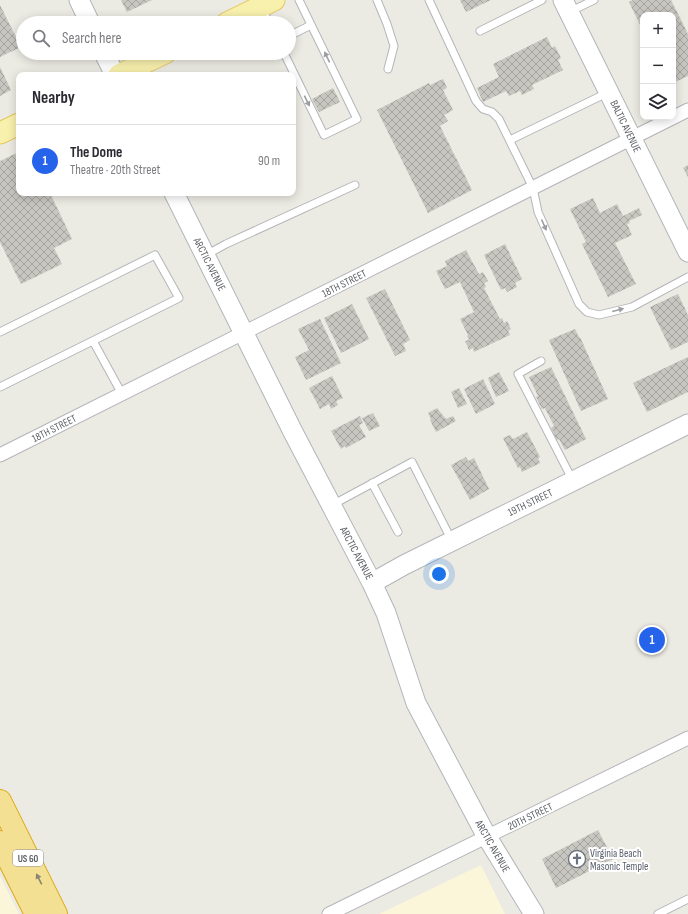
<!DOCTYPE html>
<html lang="en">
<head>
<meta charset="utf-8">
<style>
	:root { --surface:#fff; --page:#f2f2f3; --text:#2b2b33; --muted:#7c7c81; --line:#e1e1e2; --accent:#2563eb }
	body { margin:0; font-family:"Sofia Sans Condensed",sans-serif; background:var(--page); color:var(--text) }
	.controls { position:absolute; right:12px; top:12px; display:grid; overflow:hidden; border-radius:8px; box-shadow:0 2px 10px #0003 }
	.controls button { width:36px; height:36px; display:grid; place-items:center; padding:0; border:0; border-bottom:1px solid var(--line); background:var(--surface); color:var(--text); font:20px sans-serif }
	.you { position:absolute; left:439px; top:574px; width:14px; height:14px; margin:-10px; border:3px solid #fff; border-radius:50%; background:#1a73e8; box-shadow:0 0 0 6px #1a73e833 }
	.badge { display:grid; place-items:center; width:26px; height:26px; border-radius:50%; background:var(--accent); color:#fff; font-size:13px; font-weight:700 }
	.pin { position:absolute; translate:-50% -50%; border:2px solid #fff; box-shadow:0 1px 4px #0006 }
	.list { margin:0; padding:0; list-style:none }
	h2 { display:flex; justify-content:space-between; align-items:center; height:52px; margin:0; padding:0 16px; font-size:17px }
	h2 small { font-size:13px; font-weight:400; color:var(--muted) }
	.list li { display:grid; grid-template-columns:26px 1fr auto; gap:12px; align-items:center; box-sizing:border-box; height:72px; padding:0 16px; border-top:1px solid var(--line) }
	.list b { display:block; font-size:15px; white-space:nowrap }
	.list p { margin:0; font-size:13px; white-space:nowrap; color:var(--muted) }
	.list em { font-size:13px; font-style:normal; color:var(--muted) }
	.icon { flex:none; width:22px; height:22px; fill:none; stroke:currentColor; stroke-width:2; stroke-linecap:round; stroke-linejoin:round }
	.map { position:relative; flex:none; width:688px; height:914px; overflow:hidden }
	.search { position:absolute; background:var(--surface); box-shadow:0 2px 10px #0003; left:16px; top:16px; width:280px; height:44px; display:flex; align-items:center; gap:10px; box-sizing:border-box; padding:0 14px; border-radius:22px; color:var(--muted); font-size:15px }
	.panel { position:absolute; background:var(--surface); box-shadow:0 2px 10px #0003; left:16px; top:72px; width:280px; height:124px; border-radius:8px }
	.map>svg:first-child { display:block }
	.commercial { fill:#fbf5da }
	.building { fill:url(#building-cross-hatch) }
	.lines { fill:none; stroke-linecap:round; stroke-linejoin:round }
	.lane-casing { stroke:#b3b5b9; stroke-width:9 }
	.street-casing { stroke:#b3b5b9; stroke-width:15 }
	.secondary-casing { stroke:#b2b5b9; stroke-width:21 }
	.primary-casing { stroke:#e5c763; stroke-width:23 }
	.highway-casing { stroke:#dca813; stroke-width:24 }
	.lane { stroke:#fff; stroke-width:7 }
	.street { stroke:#fff; stroke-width:13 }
	.secondary { stroke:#fff; stroke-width:19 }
	.primary { stroke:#f8f0ad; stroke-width:21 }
	.highway { stroke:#f4e093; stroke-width:22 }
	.oneway { fill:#9d9ea1 }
	.oneway2 { fill:#898571 }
	.labels { text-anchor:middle; stroke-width:4; stroke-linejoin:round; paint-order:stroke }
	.shield { fill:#fff; stroke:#8c8e91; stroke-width:1 }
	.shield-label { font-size:10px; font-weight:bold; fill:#5b5e62 }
	.street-label { font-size:11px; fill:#5b5e62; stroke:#fff }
	.worship-label { font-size:11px; fill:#5b616d; stroke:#fff; text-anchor:start }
</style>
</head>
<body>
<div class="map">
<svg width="688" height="914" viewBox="0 0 688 914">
	<defs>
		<pattern id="building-cross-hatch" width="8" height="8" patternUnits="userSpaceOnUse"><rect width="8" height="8" fill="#c8c6c0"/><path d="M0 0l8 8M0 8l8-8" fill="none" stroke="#a5a49f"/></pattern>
	</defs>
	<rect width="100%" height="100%" fill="#ecebe3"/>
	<path class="commercial" d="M481,865L505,914H379Z
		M0,876L19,914H0Z"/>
	<path class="building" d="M121,0H152L127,12Z
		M460,0H491L466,12Z
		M633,0H671L688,34V76L673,83V15H643V31L629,2Z
		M0,5L21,47L0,57Z
		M547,37L552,48L555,46L561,58L558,60L563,70L532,85L534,89L522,95L520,91L509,96L506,91L483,102L477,88L499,77L493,64Z
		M0,67L11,90L0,96Z
		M443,79L447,88L443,90L453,110L444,115L448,121L440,126L472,190L428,213L377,110L429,83L430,85Z
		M333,88L340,102L319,112L312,99Z
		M19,152V193H50L72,239L54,248L62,264L21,284L0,242V161Z
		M688,165V177L683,168Z
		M593,198L600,213L617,204L623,216L639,208L642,215L629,221L630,223L627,224L632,235L615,243L636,284L608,297L582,244L586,242L570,209Z
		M505,244L522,279L515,283L517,287L507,292L505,288L501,290L484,255Z
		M466,250L479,274L483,272L488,281L484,283L486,287L484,288L500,319L502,318L504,323L507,321L511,329L508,331L510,335L474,352L473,348L469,350L465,341L469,340L467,336L468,335L460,319L474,312L460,282L445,289L436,271L447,266L445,261Z
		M385,289L410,340L403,344L406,351L395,356L366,298Z
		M678,294L688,315V342L671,350L650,307Z
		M352,304L369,339L341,353L324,318Z
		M320,319L341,363L306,380L295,357L309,350L298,329Z
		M575,329L579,337H580L608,399L581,411L549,340Z
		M688,357V392L647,412L633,383Z
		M551,367L586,439L565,450L559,439L557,440L551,428L554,426L545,408L542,409L536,397L538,396L529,377Z
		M499,372L509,391L496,397L488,378Z
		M332,376L343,398L336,401L338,405L331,409L329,404L320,409L309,388Z
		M483,379L495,404L476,414L464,389Z
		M459,388L467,404L458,408L451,392Z
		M437,408L446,419L453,416L456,421L436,432L430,420L431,419L428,413Z
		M373,413L380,426L369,431L362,418Z
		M360,416L363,423L359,425L366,437L346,448L345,446L341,449L331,431Z
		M527,432L540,457L538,458L540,463L522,472L520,467L518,468L503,438L510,435L513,439Z
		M466,457L468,461L474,458L489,489L470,500L451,465Z
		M598,830L613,859L556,888L542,859Z"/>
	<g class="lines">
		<g class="lane-casing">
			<path id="lane" d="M377,0L387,24L394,46L388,69
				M429,0L476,101L483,109L492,112L499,119L533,188L538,212L579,304L587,312L599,315L632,307L688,277
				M262,8L269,23
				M569,12L594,0
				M480,31L542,0
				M289,36L311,25
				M284,53L324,135L357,119L299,0
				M510,140L609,92
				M206,255L226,244L355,185
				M0,332L155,255L179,298L0,387
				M93,341L122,394
				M541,361L518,374L573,481
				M372,483L398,532
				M332,505L412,462L452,541
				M658,914L688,899"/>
		</g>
		<g class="street-casing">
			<path id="street" d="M0,455L688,110
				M329,914L688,738"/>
		</g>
		<g class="secondary-casing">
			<path id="secondary" d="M79,0L90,23
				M563,0L688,252
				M104,53L115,75
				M174,193L293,432L372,583L386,613L416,703L487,837L534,914
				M372,583L404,565L688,424"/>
		</g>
		<g class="primary-casing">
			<path id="primary" d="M227,23L274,0
				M119,75L165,53
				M0,133L19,124"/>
		</g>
		<g class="highway-casing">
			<path id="highway" d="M0,801L56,914
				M0,842L36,914"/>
		</g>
		<use href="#lane" class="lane"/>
		<use href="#street" class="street"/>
		<use href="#secondary" class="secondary"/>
		<use href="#primary" class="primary"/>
		<use href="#highway" class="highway"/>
	</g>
	<defs><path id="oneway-solid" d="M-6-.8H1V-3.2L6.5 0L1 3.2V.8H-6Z"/></defs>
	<g class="oneway">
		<use href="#oneway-solid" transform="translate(327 57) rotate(-116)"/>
		<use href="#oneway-solid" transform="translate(307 101) rotate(64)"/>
		<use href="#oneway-solid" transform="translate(544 225) rotate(66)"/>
		<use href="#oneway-solid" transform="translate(618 310) rotate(-15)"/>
	</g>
	<use class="oneway2" href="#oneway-solid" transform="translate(39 879) rotate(-117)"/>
	<defs>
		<g id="church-ring" transform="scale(0.9)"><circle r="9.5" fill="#fff" stroke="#6b7280" stroke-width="1.5"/><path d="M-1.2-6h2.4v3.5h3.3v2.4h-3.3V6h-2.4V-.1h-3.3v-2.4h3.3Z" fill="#6b7280"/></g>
	</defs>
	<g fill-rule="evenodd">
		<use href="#church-ring" x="577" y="859"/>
	</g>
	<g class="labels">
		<rect class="shield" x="13" y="850" width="30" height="16" rx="3"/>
		<g class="shield-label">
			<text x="28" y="862">US 60</text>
		</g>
		<g class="street-label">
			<text transform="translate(626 126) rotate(64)" y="4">BALTIC AVENUE</text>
			<text transform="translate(210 264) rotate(63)" y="4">ARCTIC AVENUE</text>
			<text transform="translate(344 283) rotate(-27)" y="4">18TH STREET</text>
			<text transform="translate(54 428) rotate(-27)" y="4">18TH STREET</text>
			<text transform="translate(530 502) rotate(-26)" y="4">19TH STREET</text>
			<text transform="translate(357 553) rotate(62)" y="4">ARCTIC AVENUE</text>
			<text transform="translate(530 816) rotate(-26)" y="4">20TH STREET</text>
			<text transform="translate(493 846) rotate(60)" y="4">ARCTIC AVENUE</text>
		</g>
		<g class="worship-label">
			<text x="590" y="857">Virginia Beach<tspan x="590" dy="13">Masonic Temple</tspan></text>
		</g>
	</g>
</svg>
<div class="controls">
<button>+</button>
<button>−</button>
<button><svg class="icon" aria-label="layers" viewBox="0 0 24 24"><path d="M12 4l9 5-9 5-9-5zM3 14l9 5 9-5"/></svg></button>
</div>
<div class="you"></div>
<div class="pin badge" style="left:652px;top:640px">1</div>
<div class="search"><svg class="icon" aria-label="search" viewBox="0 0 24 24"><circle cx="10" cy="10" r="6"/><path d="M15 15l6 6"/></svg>Search here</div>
<section class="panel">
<h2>Nearby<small></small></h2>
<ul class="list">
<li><span class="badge">1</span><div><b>The Dome</b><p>Theatre · 20th Street</p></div><em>90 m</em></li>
</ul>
</section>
</div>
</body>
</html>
